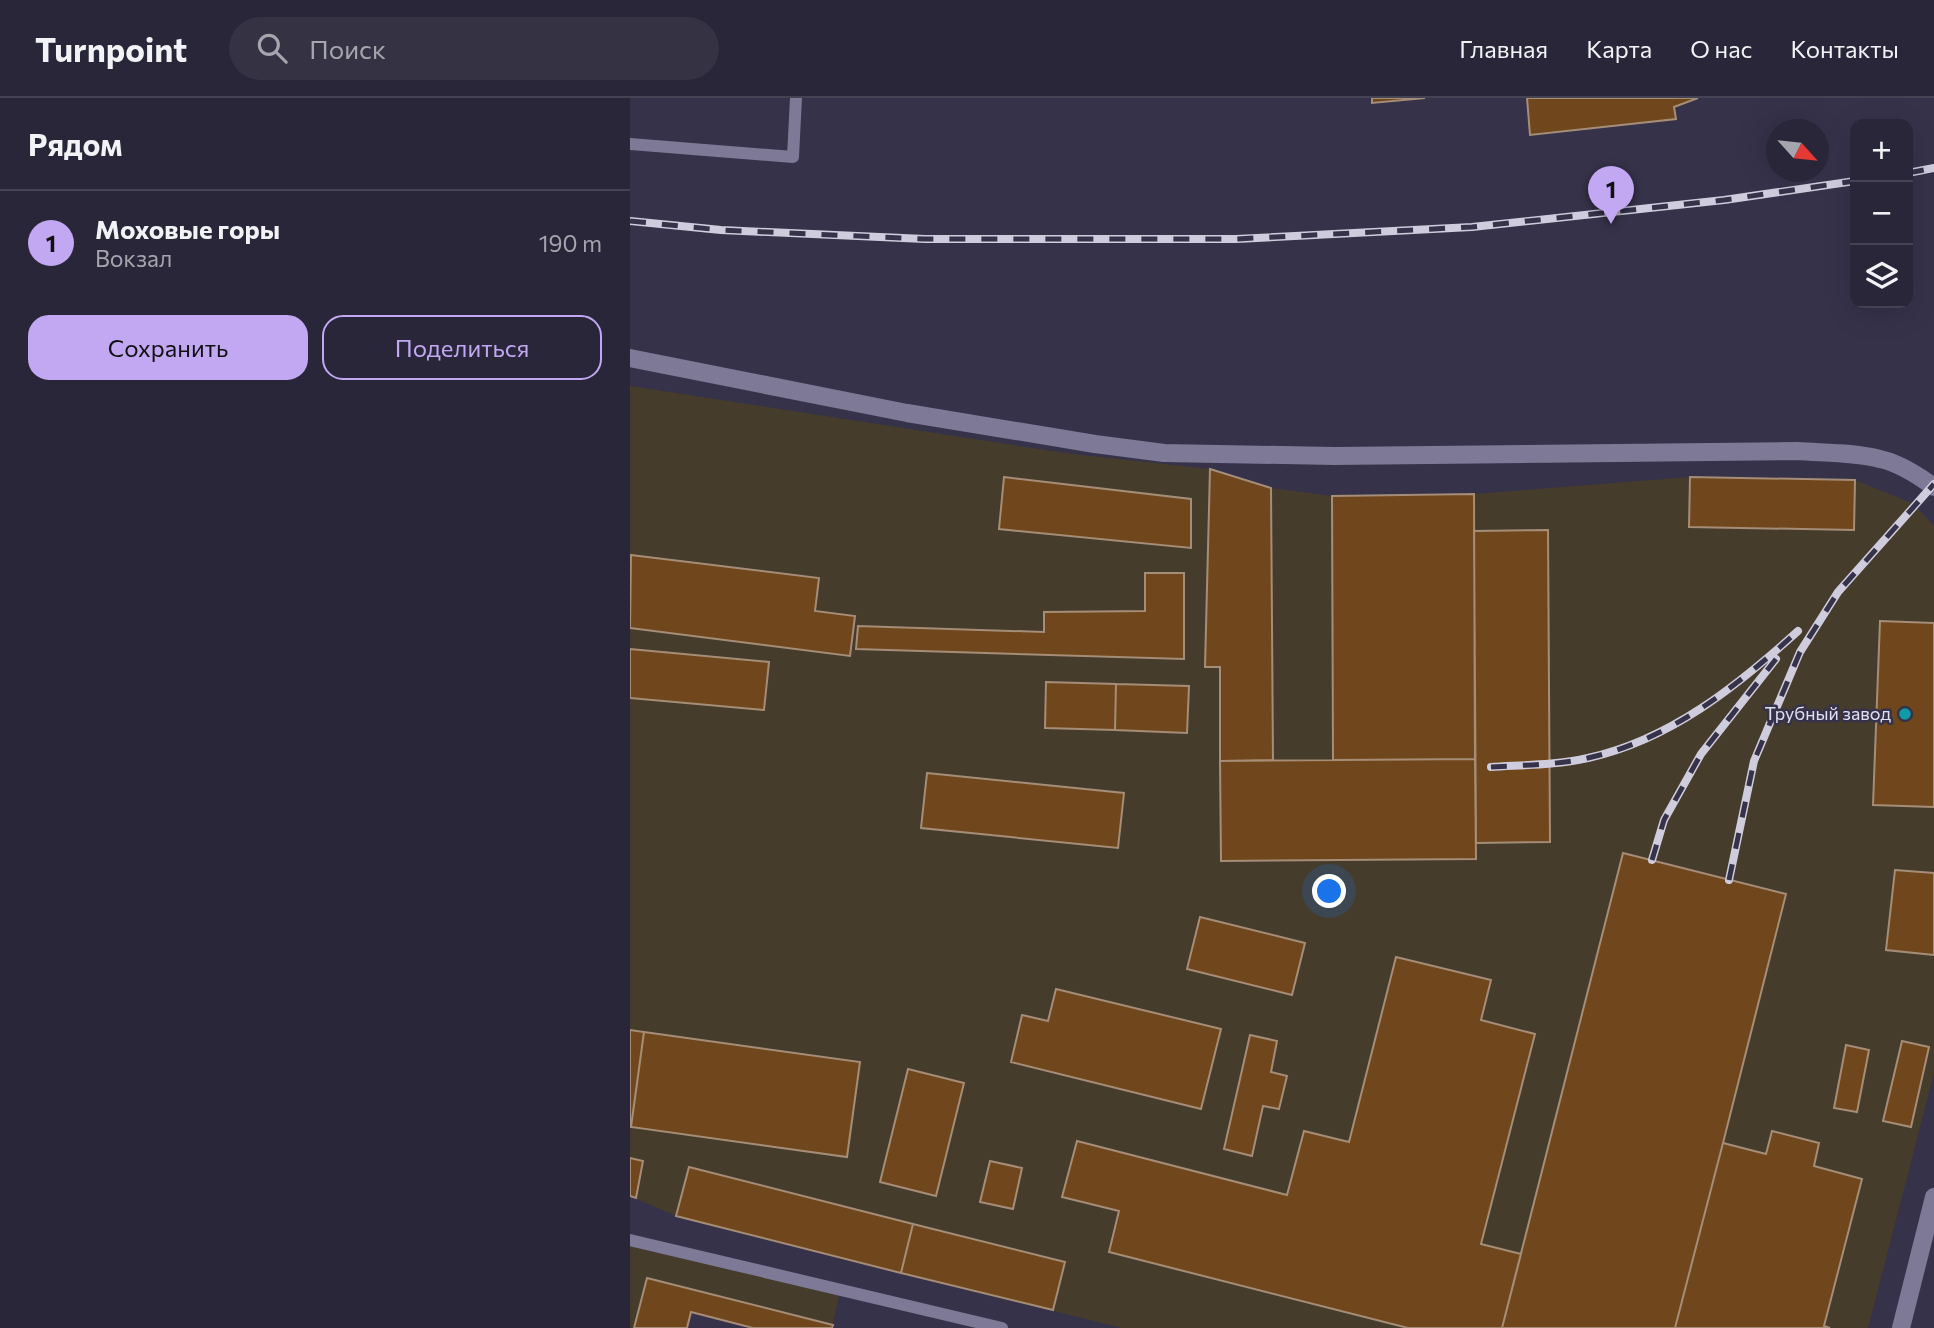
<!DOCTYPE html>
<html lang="ru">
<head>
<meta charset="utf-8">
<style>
	:root { --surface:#282638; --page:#343243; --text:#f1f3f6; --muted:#a5a5ae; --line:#444353; --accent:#c2a8f3 }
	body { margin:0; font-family:Commissioner,sans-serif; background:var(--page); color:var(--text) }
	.controls { position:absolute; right:21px; top:21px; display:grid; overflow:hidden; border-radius:14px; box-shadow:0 7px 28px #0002 }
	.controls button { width:63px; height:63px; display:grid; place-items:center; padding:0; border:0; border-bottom:2px solid var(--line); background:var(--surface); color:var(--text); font:35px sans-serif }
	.compass { position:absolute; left:1136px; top:21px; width:63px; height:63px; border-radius:50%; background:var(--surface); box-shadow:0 7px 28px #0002; rotate:117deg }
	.you { position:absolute; left:700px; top:794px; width:24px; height:24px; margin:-18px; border:5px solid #fff; border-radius:50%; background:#1a73e8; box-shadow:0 0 0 10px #1a73e833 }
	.badge { display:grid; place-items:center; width:46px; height:46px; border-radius:50%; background:var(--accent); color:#111; font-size:23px; font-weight:700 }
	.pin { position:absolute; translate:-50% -58px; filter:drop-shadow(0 2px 4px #0008) }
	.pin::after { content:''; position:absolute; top:37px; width:24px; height:21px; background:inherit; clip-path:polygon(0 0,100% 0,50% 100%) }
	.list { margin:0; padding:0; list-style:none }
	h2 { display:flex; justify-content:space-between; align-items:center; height:91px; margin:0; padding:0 28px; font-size:30px }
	h2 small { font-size:23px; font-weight:400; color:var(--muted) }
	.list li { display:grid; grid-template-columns:46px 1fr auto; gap:21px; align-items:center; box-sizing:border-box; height:105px; padding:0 28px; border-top:2px solid var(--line) }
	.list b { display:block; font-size:26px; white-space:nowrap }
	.list p { margin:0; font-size:23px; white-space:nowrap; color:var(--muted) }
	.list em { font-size:23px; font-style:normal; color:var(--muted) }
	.actions { display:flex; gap:14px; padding:21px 28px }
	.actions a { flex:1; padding:16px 0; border:2px solid var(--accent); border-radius:21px; text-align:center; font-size:24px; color:var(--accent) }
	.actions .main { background:var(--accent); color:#111 }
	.icon { flex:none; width:38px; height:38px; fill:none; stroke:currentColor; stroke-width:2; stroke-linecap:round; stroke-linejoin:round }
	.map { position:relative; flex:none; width:1304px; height:1230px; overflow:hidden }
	header { display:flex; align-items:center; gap:42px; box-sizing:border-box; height:98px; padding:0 35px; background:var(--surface); border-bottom:2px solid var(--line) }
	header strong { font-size:33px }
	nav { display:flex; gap:38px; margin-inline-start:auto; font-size:24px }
	.search { width:490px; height:63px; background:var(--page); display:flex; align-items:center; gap:18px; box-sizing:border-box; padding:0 24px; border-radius:38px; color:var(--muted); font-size:26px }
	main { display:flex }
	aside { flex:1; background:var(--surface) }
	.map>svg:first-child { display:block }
	.industrial { fill:#463c2c }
	.building { fill:#70471c; stroke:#a58d77; stroke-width:2 }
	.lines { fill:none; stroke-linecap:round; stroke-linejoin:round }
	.service { stroke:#7d7996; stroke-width:12 }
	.minor { stroke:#7d7996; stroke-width:18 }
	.rail-casing { stroke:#cfcddd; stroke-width:8 }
	.rail { stroke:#36324a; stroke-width:5; stroke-dasharray:16; stroke-linecap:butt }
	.culture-dot { fill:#0f9aa8; stroke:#36324a; stroke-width:2.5 }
	.labels { text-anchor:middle; stroke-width:5; stroke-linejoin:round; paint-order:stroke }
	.poi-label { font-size:18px; fill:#e1dfee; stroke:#36324a; text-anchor:end }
</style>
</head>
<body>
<header>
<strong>Turnpoint</strong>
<div class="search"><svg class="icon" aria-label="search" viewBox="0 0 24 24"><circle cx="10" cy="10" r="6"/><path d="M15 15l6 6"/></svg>Поиск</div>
<nav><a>Главная</a><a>Карта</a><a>О нас</a><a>Контакты</a></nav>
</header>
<main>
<aside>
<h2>Рядом<small></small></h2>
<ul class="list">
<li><span class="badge">1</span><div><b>Моховые горы</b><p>Вокзал</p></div><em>190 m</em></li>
</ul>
<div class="actions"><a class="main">Сохранить</a><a>Поделиться</a></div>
</aside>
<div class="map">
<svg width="1304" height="1230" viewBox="0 0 1304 1230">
	<rect width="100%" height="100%" fill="#36324a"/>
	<path class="industrial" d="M0,288L442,356L580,371L641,390L702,398L844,396L1060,379L1225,382L1284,406L1304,428V975L1238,1230H491L46,1118L0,1098Z
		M0,1142L210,1192L202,1230H123L61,1215L57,1230H0Z"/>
	<path class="building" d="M742,0H795L742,5Z
		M897,0H1068L1044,9L1046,21L900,37Z
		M580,371L641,390L643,662L590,663V569H575Z
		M374,379L561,401V450L369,431Z
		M1060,379L1225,382L1224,432L1059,429Z
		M844,396L845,661L703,662L702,398Z
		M918,432L920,744L846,745L844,433Z
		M1,457L189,480L185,513L225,518L220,558L0,530Z
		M515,475H554V561L226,551L228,528L414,534V514L515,513Z
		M1250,523L1304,525V709L1243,707Z
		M0,551L139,564L134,612L0,600Z
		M416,584L486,586L485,632L415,630Z
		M486,586L559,588L557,635L485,632Z
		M845,661L846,761L591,763L590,663Z
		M297,675L494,695L488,750L291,730Z
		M993,755L1156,796L1093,1045L1045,1230H872Z
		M1265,772L1304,775V857L1256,852Z
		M570,819L675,845L662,897L557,871Z
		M766,859L861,882L851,922L905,936L851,1146L891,1156L872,1230H778L479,1154L489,1113L432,1099L447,1043L657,1097L674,1033L719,1044Z
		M426,891L591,931L571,1011L381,964L392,917L418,923Z
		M0,932L14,934L1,1029H0Z
		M14,934L230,964L217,1059L1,1029Z
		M620,937L647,943L641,974L657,978L649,1011L633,1008L622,1058L594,1051Z
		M1272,943L1299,949L1281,1029L1253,1023Z
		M1216,947L1239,952L1227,1014L1204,1010Z
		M278,971L334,985L306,1098L250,1084Z
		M1142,1033L1189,1045L1184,1068L1232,1081L1194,1228L1200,1230H1045L1093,1045L1136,1056Z
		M0,1060L13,1063L6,1100L0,1098Z
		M360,1063L392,1070L383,1111L350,1104Z
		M59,1069L283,1126L271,1175L46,1118Z
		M283,1126L435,1164L423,1212L271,1175Z
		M17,1180L203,1227L202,1230H123L61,1214L57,1230H4Z"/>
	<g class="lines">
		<path class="service" d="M0,46L163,59L166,0
			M0,1142L372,1230"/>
		<path class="minor" d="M0,260L277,315L465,346L534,355L704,358L1167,353C1194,355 1223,354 1250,361C1269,365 1289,378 1304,389
			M1271,1230L1304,1099"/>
		<g class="rail-casing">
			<path id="rail" d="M1278,75L1304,70
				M0,123L91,132L295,141H606L842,129L1094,102L1225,83
				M861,669C893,667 927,667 958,660C1040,642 1107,588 1168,533
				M1022,762L1034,722L1071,656L1146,561
				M1099,782L1124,663L1170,554L1208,494L1304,386"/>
		</g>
		<use href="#rail" class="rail"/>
	</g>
	<circle class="culture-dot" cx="1275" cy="616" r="7"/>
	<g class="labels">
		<g class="poi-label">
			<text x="1261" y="622">Трубный завод</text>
		</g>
	</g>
</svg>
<div class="controls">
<button>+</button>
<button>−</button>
<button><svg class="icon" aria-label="layers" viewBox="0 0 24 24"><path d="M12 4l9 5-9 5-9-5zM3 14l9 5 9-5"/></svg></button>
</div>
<svg class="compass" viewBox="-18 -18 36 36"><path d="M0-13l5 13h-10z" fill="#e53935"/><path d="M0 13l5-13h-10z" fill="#a5a5ae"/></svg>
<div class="you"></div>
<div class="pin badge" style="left:981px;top:126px">1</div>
</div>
</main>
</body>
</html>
